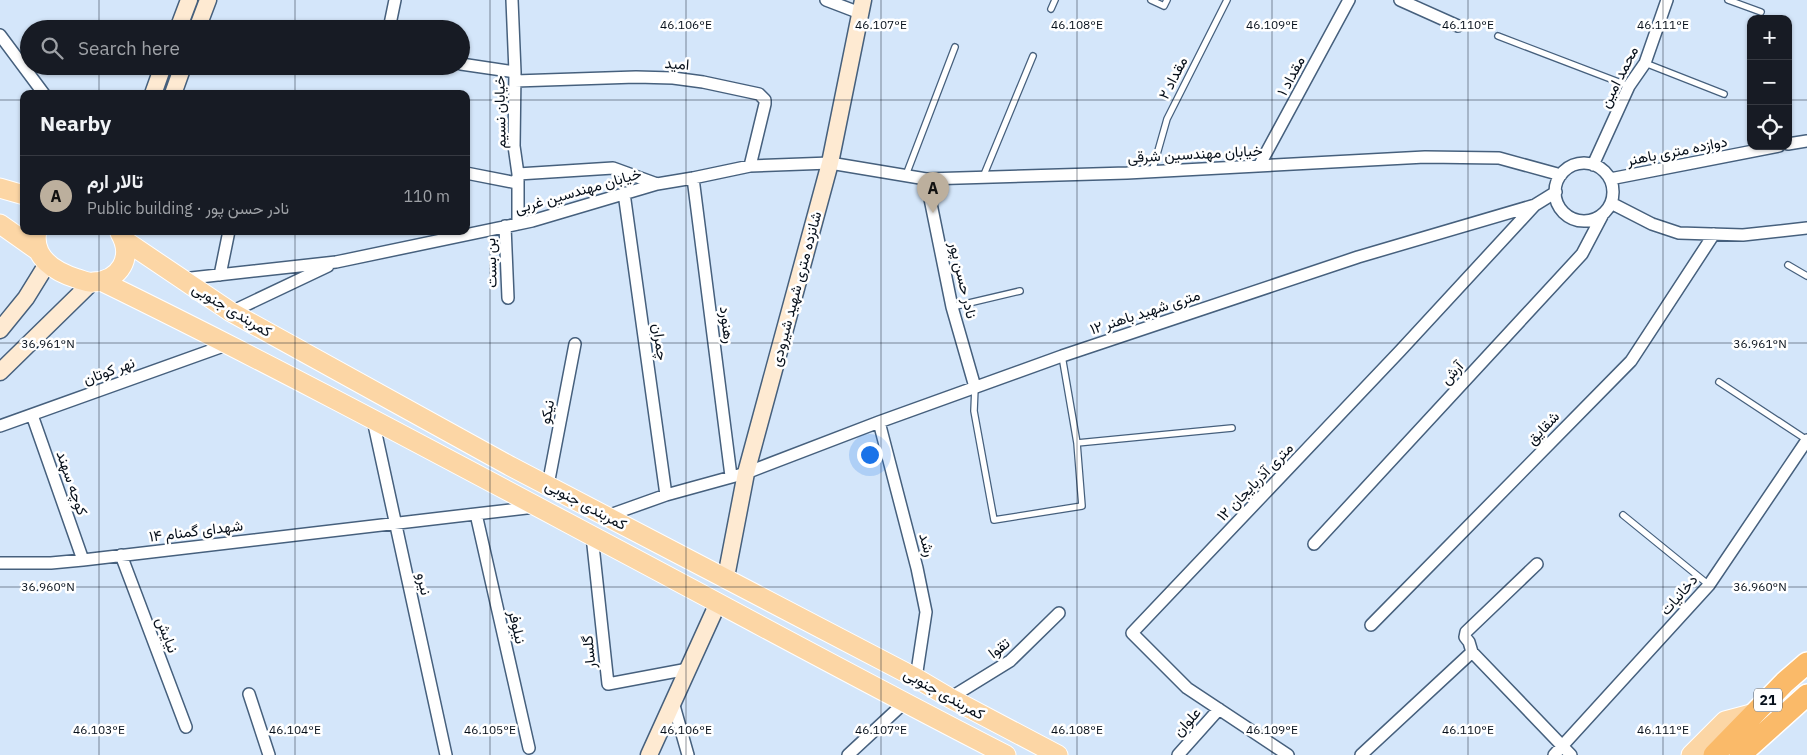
<!DOCTYPE html>
<html lang="en">
<head>
<meta charset="utf-8">
<style>
	:root { --surface:#171b24; --page:#242831; --text:#f1f3f6; --muted:#9ea1a6; --line:#363941; --accent:#bcaf9d }
	body { margin:0; font-family:"IBM Plex Sans",Vazirmatn,sans-serif; background:var(--page); color:var(--text) }
	.controls { position:absolute; right:15px; top:15px; display:grid; overflow:hidden; border-radius:10px; box-shadow:0 1px 4px #0004 }
	.controls button { width:45px; height:45px; display:grid; place-items:center; padding:0; border:0; border-bottom:1px solid var(--line); background:var(--surface); color:var(--text); font:25px sans-serif }
	.you { position:absolute; left:869px; top:454px; width:18px; height:18px; margin:-12px; border:4px solid #fff; border-radius:50%; background:#1a73e8; box-shadow:0 0 0 8px #1a73e833 }
	.badge { display:grid; place-items:center; width:32px; height:32px; border-radius:50%; background:var(--accent); color:#111; font-size:16px; font-weight:700 }
	.pin { position:absolute; translate:-50% -41px; filter:drop-shadow(0 1px 2px #0008) }
	.pin::after { content:''; position:absolute; top:26px; width:18px; height:15px; background:inherit; clip-path:polygon(0 0,100% 0,50% 100%) }
	.list { margin:0; padding:0; list-style:none }
	h2 { display:flex; justify-content:space-between; align-items:center; height:65px; margin:0; padding:0 20px; font-size:21px }
	h2 small { font-size:16px; font-weight:400; color:var(--muted) }
	.list li { display:grid; grid-template-columns:32px 1fr auto; gap:15px; align-items:center; box-sizing:border-box; height:80px; padding:0 20px; border-top:1px solid var(--line) }
	.list b { display:block; font-size:19px; white-space:nowrap }
	.list p { margin:0; font-size:16px; white-space:nowrap; color:var(--muted) }
	.list em { font-size:16px; font-style:normal; color:var(--muted) }
	.icon { flex:none; width:28px; height:28px; fill:none; stroke:currentColor; stroke-width:2; stroke-linecap:round; stroke-linejoin:round }
	.map { position:relative; flex:none; width:1807px; height:755px; overflow:hidden }
	.search { position:absolute; background:var(--surface); box-shadow:0 1px 4px #0004; left:20px; top:20px; width:450px; height:55px; display:flex; align-items:center; gap:12px; box-sizing:border-box; padding:0 18px; border-radius:28px; color:var(--muted); font-size:19px }
	.panel { position:absolute; background:var(--surface); box-shadow:0 1px 4px #0004; left:20px; top:90px; width:450px; height:145px; border-radius:10px }
	.map>svg:first-child { display:block }
	.lines { fill:none; stroke-linecap:round; stroke-linejoin:round }
	.lane-casing { stroke:#46607d; stroke-width:8 }
	.street-casing { stroke:#46607d; stroke-width:14 }
	.secondary-casing { stroke:#46607d; stroke-width:19 }
	.primary-casing { stroke:#fff; stroke-width:21 }
	.highway-casing { stroke:#fff; stroke-width:24 }
	.lane { stroke:#fff; stroke-width:5.5 }
	.street { stroke:#fff; stroke-width:11 }
	.secondary { stroke:#feead2; stroke-width:16 }
	.primary { stroke:#fcd6a5; stroke-width:19 }
	.highway { stroke:#faba69; stroke-width:21 }
	.ticks { fill:none; stroke:#060f1a; stroke-width:1; stroke-opacity:0.45 }
	.labels { text-anchor:middle; stroke-width:5; stroke-linejoin:round; paint-order:stroke }
	.shield { fill:#fff; stroke:#51575f; stroke-width:1 }
	.shield-label { font-size:14px; font-weight:bold; fill:#060f1a }
	.street-label { font-size:15px; fill:#060f1a; stroke:#fff }
	.ticks-label { font-size:12px; text-anchor:middle; fill:#060f1a; stroke:#fff; stroke-width:5; stroke-linejoin:round; paint-order:stroke }
</style>
</head>
<body>
<div class="map">
<svg width="1807" height="755" viewBox="0 0 1807 755">
	<rect width="100%" height="100%" fill="#d4e6fa"/>
	<g class="lines">
		<g class="lane-casing">
			<path id="lane" d="M1151,0L1164,6L1167,0
				M1728,0L1761,12
				M1051,9L1055,0
				M1498,36L1629,86
				M1645,63L1724,94
				M1152,172L1167,119L1227,0
				M906,175L955,47
				M983,177L1033,56
				M1788,265L1807,276
				M952,307L1020,291
				M1719,382L1807,440
				M975,387L974,411L994,520L1082,506L1077,443L1062,356
				M1077,443L1232,428
				M1623,515L1709,585"/>
		</g>
		<g class="street-casing">
			<path id="street" d="M512,0L515,72L514,146L518,174V224
				M826,0L860,13
				M1400,0L1458,26
				M389,29L395,0
				M0,35L44,94
				M461,64L515,72
				M515,81L636,77L673,78L703,82L759,94L765,100V104L750,166
				M1788,144L1807,141
				M1555 192a29 29 0 1 1 58 0a29 29 0 1 1-58 0Z
				M1593,165L1629,86L1645,63L1667,0
				M1259,166L1349,0
				M466,173L517,183
				M518,174L613,168L657,184
				M693,178L731,476
				M926,179L952,307L975,387
				M1610,179L1779,146
				M624,193L666,495
				M1611,203L1652,224L1679,233L1743,235L1807,228
				M505,226L508,298
				M220,275L229,231
				M182,279L336,262L532,221L657,184L693,178L750,166L830,163L926,179L1127,173L1425,157L1499,158L1561,175
				M231,312L328,266
				M32,415L83,560
				M373,420L446,755
				M879,422L917,568L926,612L916,678
				M0,426L229,344
				M548,485L575,344
				M476,514L529,748
				M607,516L666,495L746,473L879,422L1062,356L1358,257L1535,205L1556,192
				M592,536L608,684L688,669
				M1314,544L1582,254L1602,216
				M121,555L186,727
				M0,563H51L83,560L535,507
				M1371,625L1631,361L1714,234
				M1472,652L1469,642L1465,637L1466,632L1537,564
				M249,694L269,755
				M950,698L1010,661L1059,613
				M673,702L688,755
				M848,755L904,703
				M1178,755L1219,709
				M1288,755L1187,688L1132,633L1400,351L1534,206
				M1361,755L1472,652L1571,755
				M1554,755L1709,585L1807,440"/>
		</g>
		<g class="secondary-casing">
			<path id="secondary" d="M178,29L189,0
				M197,29L208,0
				M153,94L163,66
				M173,94L183,66
				M0,330L26,298L47,264
				M0,372L91,283
				M726,577L746,473L830,163L863,0
				M649,755L718,603"/>
		</g>
		<g class="primary-casing">
			<path id="primary" d="M0,188L24,195
				M0,224L37,250
				M37,231C31,258 56,272 78,279C82,280 88,283 93,282C120,281 134,257 120,233
				M124,240L231,312L510,466L916,678L950,698L1058,755
				M101,281C269,363 433,451 598,539C734,611 869,685 1006,755
				M1691,755L1725,721L1755,713"/>
		</g>
		<g class="highway-casing">
			<path id="highway" d="M1714,755L1785,682L1807,663
				M1740,755L1807,695"/>
		</g>
		<use href="#lane" class="lane"/>
		<use href="#street" class="street"/>
		<use href="#secondary" class="secondary"/>
		<use href="#primary" class="primary"/>
		<use href="#highway" class="highway"/>
	</g>
	<path class="ticks" d="M99,0V29M295,0V29M490,0V755M686,0V755M881,0V755M1077,0V755M1272,0V755M1468,0V755M1663,0V755M99,66V94M295,66V94M0,100H24M466,100H1751M1788,100H1807M99,231V755M295,231V755M0,343H1807M0,587H1807"/>
	<g class="labels">
		<rect class="shield" x="1754" y="688.5" width="28" height="23" rx="4"/>
		<g class="shield-label">
			<text x="1768" y="705">21</text>
		</g>
		<g class="street-label">
			<text transform="translate(677 64) rotate(4)" y="5">امید</text>
			<text transform="translate(1291 76) rotate(-62)" y="5">مقداد ۱</text>
			<text transform="translate(1619 77) rotate(-63)" y="5">محمد امین</text>
			<text transform="translate(1173 78) rotate(-63)" y="5">مقداد ۲</text>
			<text transform="translate(500 112) rotate(-91)" y="5">خیابان نسیم</text>
			<text transform="translate(1677 151) rotate(-11)" y="5">دوازده متری باهنر</text>
			<text transform="translate(1195 154) rotate(-3)" y="5">خیابان مهندسین شرقی</text>
			<text transform="translate(578 191) rotate(-16)" y="5">خیابان مهندسین غربی</text>
			<text transform="translate(491 263) rotate(-92)" y="5">بن بست</text>
			<text transform="translate(963 280) rotate(77)" y="5">نادر حسن پور</text>
			<text transform="translate(796 289) rotate(-75)" y="5">شانزده متری شهید شیرودی</text>
			<text transform="translate(232 310) rotate(31)" y="5">کمربندی جنوبی</text>
			<text transform="translate(1145 312) rotate(-18)" y="5">۱۲ متری شهید باهنر</text>
			<text transform="translate(727 325) rotate(83)" y="5">رهنورد</text>
			<text transform="translate(660 342) rotate(82)" y="5">چمران</text>
			<text transform="translate(109 371) rotate(-20)" y="5">نهر کوتان</text>
			<text transform="translate(1452 373) rotate(-47)" y="5">آرش</text>
			<text transform="translate(547 412) rotate(-79)" y="5">نیکو</text>
			<text transform="translate(1543 428) rotate(-46)" y="5">شقایق</text>
			<text transform="translate(1255 482) rotate(-46)" y="5">۱۲ متری آذربایجان</text>
			<text transform="translate(72 483) rotate(71)" y="5">کوچه سهند</text>
			<text transform="translate(586 505) rotate(28)" y="5">کمربندی جنوبی</text>
			<text transform="translate(196 531) rotate(-7)" y="5">۱۴ شهدای گمنام</text>
			<text transform="translate(927 545) rotate(75)" y="5">رشد</text>
			<text transform="translate(424 584) rotate(78)" y="5">نیرو</text>
			<text transform="translate(1679 595) rotate(-49)" y="5">دخانیات</text>
			<text transform="translate(517 627) rotate(77)" y="5">نیلوفر</text>
			<text transform="translate(167 635) rotate(69)" y="5">نیایش</text>
			<text transform="translate(999 648) rotate(-38)" y="5">تقوا</text>
			<text transform="translate(589 652) rotate(-96)" y="5">گلسار</text>
			<text transform="translate(944 694) rotate(29)" y="5">کمربندی جنوبی</text>
			<text transform="translate(1187 722) rotate(-48)" y="5">علوان</text>
		</g>
	</g>
	<g class="ticks-label">
		<text x="686" y="29">46.106°E</text>
		<text x="881" y="29">46.107°E</text>
		<text x="1077" y="29">46.108°E</text>
		<text x="1272" y="29">46.109°E</text>
		<text x="1468" y="29">46.110°E</text>
		<text x="1663" y="29">46.111°E</text>
		<text x="48" y="348">36.961°N</text>
		<text x="1760" y="348">36.961°N</text>
		<text x="48" y="591">36.960°N</text>
		<text x="1760" y="591">36.960°N</text>
		<text x="99" y="734">46.103°E</text>
		<text x="295" y="734">46.104°E</text>
		<text x="490" y="734">46.105°E</text>
		<text x="686" y="734">46.106°E</text>
		<text x="881" y="734">46.107°E</text>
		<text x="1077" y="734">46.108°E</text>
		<text x="1272" y="734">46.109°E</text>
		<text x="1468" y="734">46.110°E</text>
		<text x="1663" y="734">46.111°E</text>
	</g>
</svg>
<div class="controls">
<button>+</button>
<button>−</button>
<button><svg class="icon" aria-label="locate" viewBox="0 0 24 24"><circle cx="12" cy="12" r="6"/><path d="M12 2v4M12 18v4M2 12h4M18 12h4"/></svg></button>
</div>
<div class="you"></div>
<div class="pin badge" style="left:933px;top:213px">A</div>
<div class="search"><svg class="icon" aria-label="search" viewBox="0 0 24 24"><circle cx="10" cy="10" r="6"/><path d="M15 15l6 6"/></svg>Search here</div>
<section class="panel">
<h2>Nearby<small></small></h2>
<ul class="list">
<li><span class="badge">A</span><div><b>تالار ارم</b><p>Public building · نادر حسن پور</p></div><em>110 m</em></li>
</ul>
</section>
</div>
</body>
</html>
